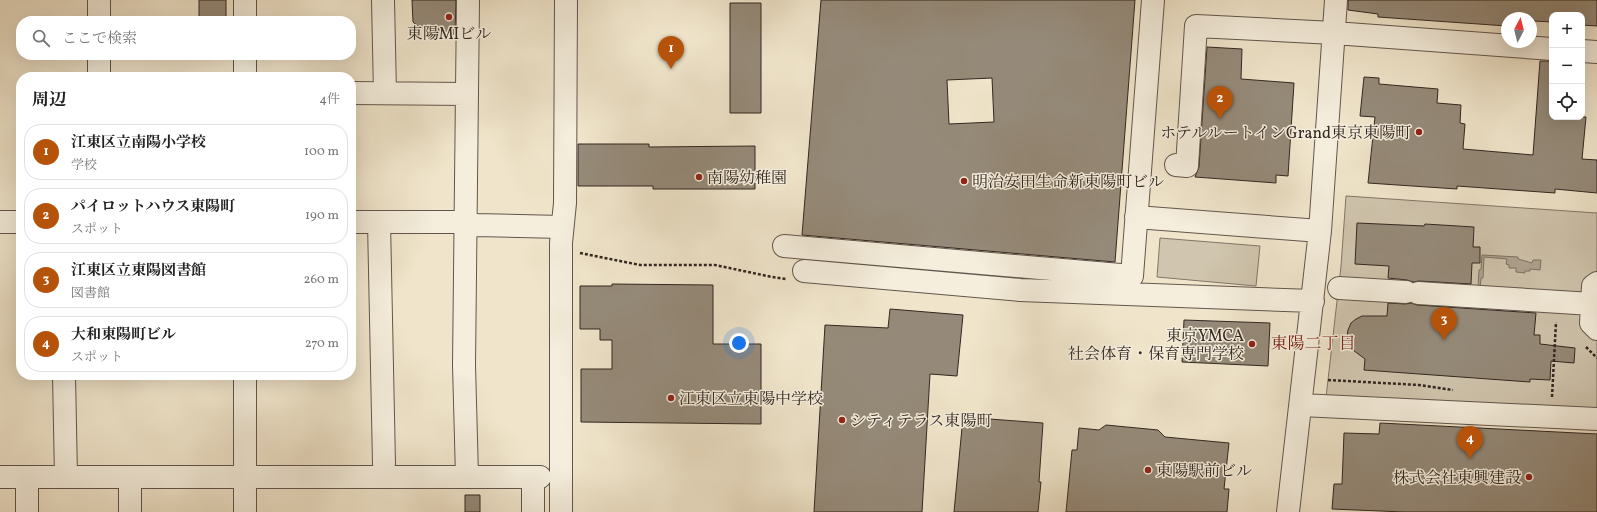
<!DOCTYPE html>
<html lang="ja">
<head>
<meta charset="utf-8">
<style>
	:root { --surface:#fff; --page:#f6f6f6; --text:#222; --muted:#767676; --line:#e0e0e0; --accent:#b45309 }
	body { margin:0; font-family:Vollkorn,"Noto Serif JP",serif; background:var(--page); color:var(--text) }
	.controls { position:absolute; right:12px; top:12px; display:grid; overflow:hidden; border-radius:8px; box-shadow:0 4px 16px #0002 }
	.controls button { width:36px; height:36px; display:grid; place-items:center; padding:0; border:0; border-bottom:1px solid var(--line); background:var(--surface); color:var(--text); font:20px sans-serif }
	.compass { position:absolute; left:1501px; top:12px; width:36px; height:36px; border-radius:50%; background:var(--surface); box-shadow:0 4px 16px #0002; rotate:7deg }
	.you { position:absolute; left:739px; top:343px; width:14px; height:14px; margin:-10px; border:3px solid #fff; border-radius:50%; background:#1a73e8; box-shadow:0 0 0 6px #1a73e833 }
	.badge { display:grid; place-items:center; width:26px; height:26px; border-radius:50%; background:var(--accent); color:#fff; font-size:13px; font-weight:700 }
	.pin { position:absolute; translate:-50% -33px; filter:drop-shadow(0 1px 2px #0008) }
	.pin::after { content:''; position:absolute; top:21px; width:14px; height:12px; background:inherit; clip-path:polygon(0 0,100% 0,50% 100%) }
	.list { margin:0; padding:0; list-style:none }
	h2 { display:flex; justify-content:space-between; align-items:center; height:52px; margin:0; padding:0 16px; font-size:17px }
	h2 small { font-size:13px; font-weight:400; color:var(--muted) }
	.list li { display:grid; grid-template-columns:26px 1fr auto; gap:12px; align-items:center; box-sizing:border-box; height:56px; margin:0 8px 8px; padding:0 8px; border:1px solid var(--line); border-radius:16px }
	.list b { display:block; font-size:15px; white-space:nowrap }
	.list p { margin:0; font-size:13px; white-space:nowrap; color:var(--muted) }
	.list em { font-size:13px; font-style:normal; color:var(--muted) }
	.icon { flex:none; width:22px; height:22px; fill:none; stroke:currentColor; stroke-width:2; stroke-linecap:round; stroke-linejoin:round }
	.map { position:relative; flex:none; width:1597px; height:512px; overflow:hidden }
	.search { position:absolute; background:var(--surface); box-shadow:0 4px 16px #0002; left:16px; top:16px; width:340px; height:44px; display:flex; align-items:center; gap:10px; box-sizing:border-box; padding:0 14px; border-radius:16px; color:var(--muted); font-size:15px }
	.panel { position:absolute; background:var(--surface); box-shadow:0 4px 16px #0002; left:16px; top:72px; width:340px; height:308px; border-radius:16px }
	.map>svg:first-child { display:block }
	.green { fill:#d0c5ae; stroke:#817668 }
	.water { fill:#afa491; stroke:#7d7264 }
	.building { fill:#958a79; stroke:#322721; fill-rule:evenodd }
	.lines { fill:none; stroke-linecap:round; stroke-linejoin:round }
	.minor-casing { stroke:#62564c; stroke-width:24 }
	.path { stroke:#322721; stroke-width:2.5; stroke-dasharray:3 2; stroke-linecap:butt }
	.minor { stroke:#f5eedd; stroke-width:22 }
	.poi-dot { fill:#8f2418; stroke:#f5eedd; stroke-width:1.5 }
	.labels { text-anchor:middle; stroke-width:3; stroke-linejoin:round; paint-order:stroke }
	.poi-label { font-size:16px; fill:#322721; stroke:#f5eedd; text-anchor:start }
	.neighbourhood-label { font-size:17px; fill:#7a1f14; stroke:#f5eedd }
</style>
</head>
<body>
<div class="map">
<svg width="1597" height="512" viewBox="0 0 1597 512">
	<rect width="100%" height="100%" fill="#f0e5cb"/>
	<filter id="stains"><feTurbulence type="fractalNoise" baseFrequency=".005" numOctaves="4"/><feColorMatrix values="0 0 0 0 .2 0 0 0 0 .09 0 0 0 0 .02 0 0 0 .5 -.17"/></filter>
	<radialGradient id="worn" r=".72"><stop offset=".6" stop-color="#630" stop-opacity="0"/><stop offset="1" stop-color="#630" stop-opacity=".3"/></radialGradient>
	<path class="green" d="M1346,196L1597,213V419L1325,406L1341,266Z
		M1160,238L1260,246L1256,286L1157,277Z"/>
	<path class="water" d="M1482,255L1518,257V259L1532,263L1533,260H1541L1540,270L1530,269V271H1525V273L1516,272V268H1509V265L1506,264L1507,259L1484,257L1483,278H1481L1480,290L1478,287L1479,270L1481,269Z"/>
	<path class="building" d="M199,0H226V21H199Z
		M412,0H456L455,34H438V27L420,28L413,22Z
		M821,0H1135L1115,262L802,235ZM992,78L994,122L949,124L947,80Z
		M1348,0H1597V26L1582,25V15H1552V22L1534,21L1533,28H1531V18H1507V26L1378,17V14L1348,10Z
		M730,3H761V113H730Z
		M1207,47L1242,49L1241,79L1294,83L1288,176L1276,175V183L1195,177L1199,167Z
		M1540,61H1552V117H1586L1582,159L1597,160V193L1555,189V193L1457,186V189L1368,183L1375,117L1360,116L1364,77L1379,78V84L1438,89L1437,103L1461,105L1460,123L1465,124L1463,149L1533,155Z
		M578,144H649V147L755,146V189H653V186H578Z
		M1357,223L1424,226L1425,224L1474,227L1473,247H1480V263H1472L1471,284L1419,281L1413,282L1407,280L1388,278L1389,266L1355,264Z
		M612,284L713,285V344H761V424L581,422V369H612V340H600V329H580V286H612Z
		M1388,303L1405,304L1411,303L1417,305L1536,313L1534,335H1540V344L1575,348L1574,363L1551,361L1550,380L1530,379V382L1364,370L1365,359L1353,350L1349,344L1347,337L1348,330L1351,323L1356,319L1362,316H1387Z
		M890,309L963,315L957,376L930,374L922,512H814L825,325L888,328Z
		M1184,320L1270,323L1268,366L1182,362Z
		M963,417L1043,423L1039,482H1041L1038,512H954Z
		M1380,423L1597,434V512H1404L1332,509L1334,484H1342L1344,433L1379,434Z
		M1106,425L1158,430L1165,437L1229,443L1224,489H1229L1227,512H1066L1072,450H1077L1079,428L1099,430Z
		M465,495H480V512H465Z"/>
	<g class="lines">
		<g class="minor-casing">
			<path id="minor" d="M99,0V21
				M383,0L385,93
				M245,21V0
				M1582,51L1597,52
				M99,55V77
				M245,77V55
				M351,93L467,94
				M1176,165L1187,166L1196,26L1334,33L1552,49
				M1136,217L1320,231
				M0,222H21
				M351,222H466L476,225L562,227
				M379,222L384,464
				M784,246L1132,276L1153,0
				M804,271L1020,290L1313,301
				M1597,283L1593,286L1591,323L1597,329
				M1339,288L1406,292
				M1418,293L1592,304
				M64,375L66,477
				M1301,405L1597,419
				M0,477H540
				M27,477V512
				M467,477L464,365L468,0
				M533,477V512
				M130,512V477
				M245,512V375
				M561,512V243L565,203L566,0
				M1288,512L1320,231L1336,0"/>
		</g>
		<path class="path" d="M580,253L640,265H715L772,277L786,279
			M1586,347L1597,358
			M1328,380L1419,385L1453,390
			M1552,397L1556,322"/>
		<use href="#minor" class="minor"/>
	</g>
	<g class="poi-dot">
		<circle cx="449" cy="17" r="4"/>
		<circle cx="1419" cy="132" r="4"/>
		<circle cx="699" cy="177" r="4"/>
		<circle cx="964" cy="181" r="4"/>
		<circle cx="1252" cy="344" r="4"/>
		<circle cx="671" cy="398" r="4"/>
		<circle cx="842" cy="420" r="4"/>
		<circle cx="1148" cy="470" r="4"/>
		<circle cx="1529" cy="477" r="4"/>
	</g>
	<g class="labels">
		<g class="poi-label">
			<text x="449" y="39" text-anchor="middle">東陽MIビル</text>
			<text x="1411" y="138" text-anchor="end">ホテルルートインGrand東京東陽町</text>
			<text x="707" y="183">南陽幼稚園</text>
			<text x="972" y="187">明治安田生命新東陽町ビル</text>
			<text x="1244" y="341" text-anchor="end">東京YMCA<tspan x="1244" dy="18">社会体育・保育専門学校</tspan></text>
			<text x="679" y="404">江東区立東陽中学校</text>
			<text x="850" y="426">シティテラス東陽町</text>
			<text x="1156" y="476">東陽駅前ビル</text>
			<text x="1521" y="483" text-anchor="end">株式会社東興建設</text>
		</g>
		<g class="neighbourhood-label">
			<text x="1313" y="349">東陽二丁目</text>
		</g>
	</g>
	<rect width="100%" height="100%" filter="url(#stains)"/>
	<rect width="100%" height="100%" fill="url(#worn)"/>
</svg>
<div class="controls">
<button>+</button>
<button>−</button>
<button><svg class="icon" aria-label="locate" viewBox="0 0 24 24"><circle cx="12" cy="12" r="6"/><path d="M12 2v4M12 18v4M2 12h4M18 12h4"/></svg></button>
</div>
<svg class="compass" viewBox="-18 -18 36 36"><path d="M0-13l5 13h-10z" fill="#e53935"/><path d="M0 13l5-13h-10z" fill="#767676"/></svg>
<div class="you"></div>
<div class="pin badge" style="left:671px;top:69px">1</div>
<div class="pin badge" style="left:1220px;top:119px">2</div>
<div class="pin badge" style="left:1444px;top:340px">3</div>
<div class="pin badge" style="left:1470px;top:459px">4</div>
<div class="search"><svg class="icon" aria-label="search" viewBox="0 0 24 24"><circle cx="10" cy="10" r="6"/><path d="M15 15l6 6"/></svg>ここで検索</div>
<section class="panel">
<h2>周辺<small>4件</small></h2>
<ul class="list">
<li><span class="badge">1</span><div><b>江東区立南陽小学校</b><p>学校</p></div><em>100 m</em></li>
<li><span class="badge">2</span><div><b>パイロットハウス東陽町</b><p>スポット</p></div><em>190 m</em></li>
<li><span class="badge">3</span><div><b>江東区立東陽図書館</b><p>図書館</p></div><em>260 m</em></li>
<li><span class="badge">4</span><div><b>大和東陽町ビル</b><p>スポット</p></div><em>270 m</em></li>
</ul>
</section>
</div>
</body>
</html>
